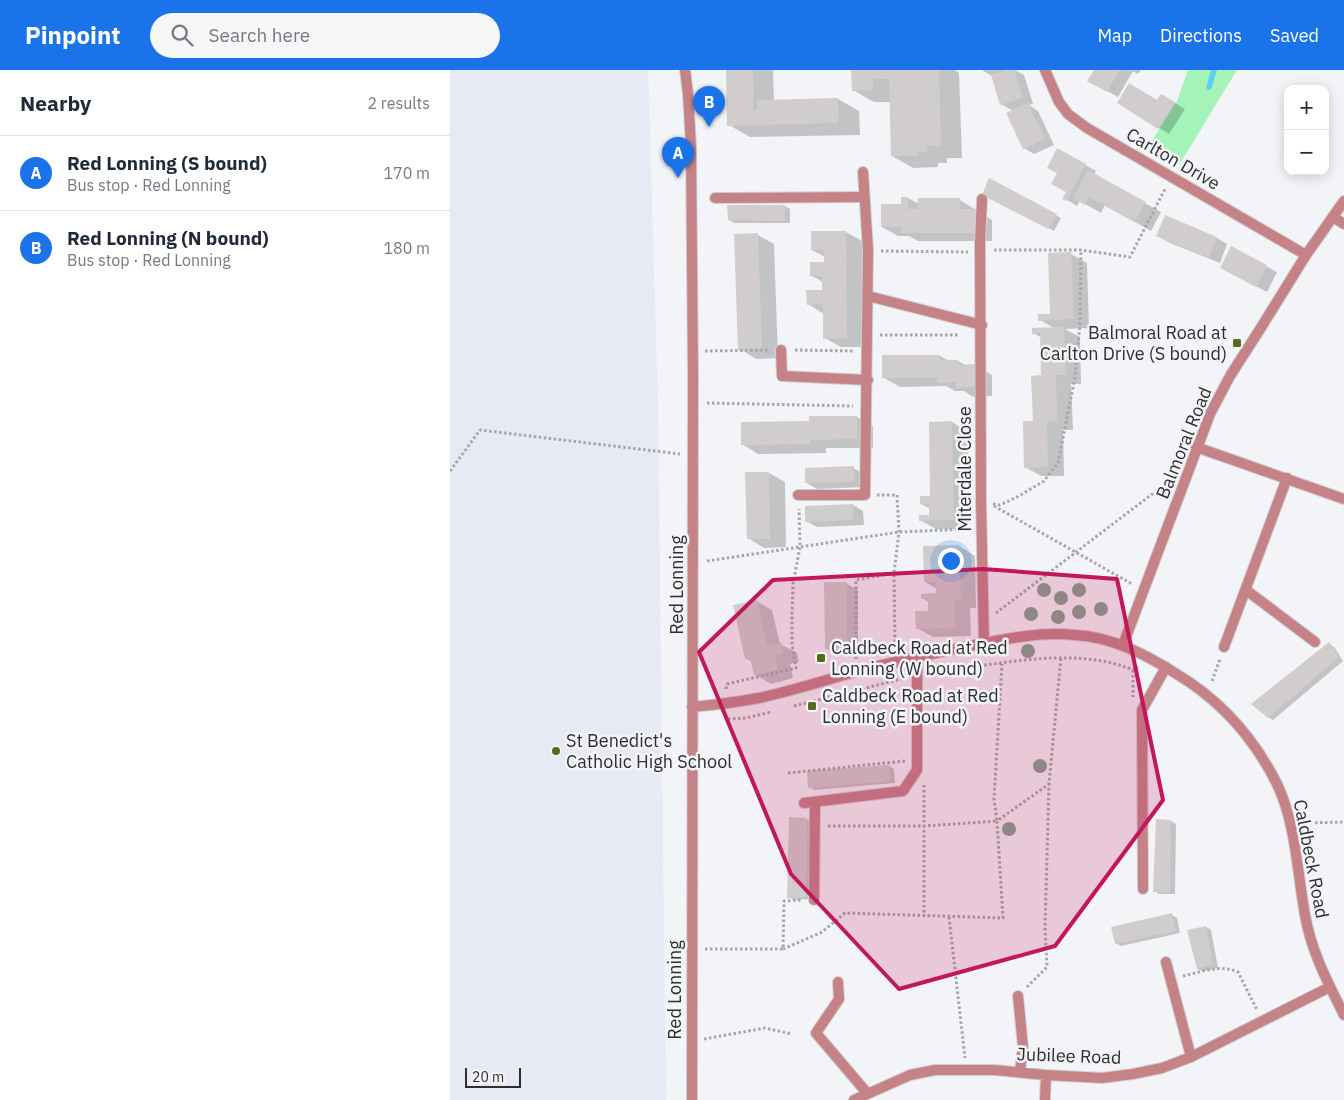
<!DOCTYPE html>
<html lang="en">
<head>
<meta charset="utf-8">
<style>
	:root { --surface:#fff; --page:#f6f6f7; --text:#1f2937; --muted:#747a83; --line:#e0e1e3; --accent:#1a73e8 }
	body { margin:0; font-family:"IBM Plex Sans",sans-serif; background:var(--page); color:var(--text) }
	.controls { position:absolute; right:15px; top:15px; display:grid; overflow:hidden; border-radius:10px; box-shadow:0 2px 12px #0003 }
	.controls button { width:45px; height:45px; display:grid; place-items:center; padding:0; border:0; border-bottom:1px solid var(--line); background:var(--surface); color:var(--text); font:25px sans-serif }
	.scale { position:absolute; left:15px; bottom:12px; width:56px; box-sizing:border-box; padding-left:5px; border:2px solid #2e2e2f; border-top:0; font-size:14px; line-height:18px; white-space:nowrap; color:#2e2e2f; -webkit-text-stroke:4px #f3f4f7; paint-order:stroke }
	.you { position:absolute; left:500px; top:490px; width:18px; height:18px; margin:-12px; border:4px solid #fff; border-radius:50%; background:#1a73e8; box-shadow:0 0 0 8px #1a73e833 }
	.badge { display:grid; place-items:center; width:32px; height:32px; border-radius:50%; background:var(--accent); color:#fff; font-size:16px; font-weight:700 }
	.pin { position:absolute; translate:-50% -41px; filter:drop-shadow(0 1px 2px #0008) }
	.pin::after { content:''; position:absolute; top:26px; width:18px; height:15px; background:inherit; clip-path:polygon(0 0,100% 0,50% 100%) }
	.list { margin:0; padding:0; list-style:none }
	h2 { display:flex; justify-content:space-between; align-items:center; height:65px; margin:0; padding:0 20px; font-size:21px }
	h2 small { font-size:16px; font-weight:400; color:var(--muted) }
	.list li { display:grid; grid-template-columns:32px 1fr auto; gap:15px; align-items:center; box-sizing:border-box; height:75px; padding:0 20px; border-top:1px solid var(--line) }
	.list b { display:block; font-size:19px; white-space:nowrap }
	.list p { margin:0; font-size:16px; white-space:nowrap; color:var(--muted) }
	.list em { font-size:16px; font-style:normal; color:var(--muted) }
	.icon { flex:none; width:28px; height:28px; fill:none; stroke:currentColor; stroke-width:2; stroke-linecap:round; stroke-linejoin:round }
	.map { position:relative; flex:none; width:894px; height:1030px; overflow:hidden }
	header { display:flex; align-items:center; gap:30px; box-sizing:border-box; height:70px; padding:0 25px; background:var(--accent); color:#fff }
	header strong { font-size:24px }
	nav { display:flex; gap:28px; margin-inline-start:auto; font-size:18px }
	.search { width:350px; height:45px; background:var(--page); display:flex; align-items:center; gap:12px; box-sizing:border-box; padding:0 18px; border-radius:28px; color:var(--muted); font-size:19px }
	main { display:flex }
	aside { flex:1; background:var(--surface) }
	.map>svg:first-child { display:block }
	.built { fill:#e7eaf4 }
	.green { fill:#a4f4ba }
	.shadow { fill:#0003 }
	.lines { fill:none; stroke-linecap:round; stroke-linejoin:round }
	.stream { stroke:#5ccffb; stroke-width:5.5 }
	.building { fill:#d0cdcc }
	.lane-casing { stroke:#d0d0d3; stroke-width:12 }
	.street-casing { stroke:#d0d0d3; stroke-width:12 }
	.path { stroke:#a6a7a9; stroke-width:3; stroke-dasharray:2.5 2.5; stroke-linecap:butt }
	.lane { stroke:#c58388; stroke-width:10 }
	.street { stroke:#c58388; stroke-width:10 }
	.tree { fill:#81a38e }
	.marked { fill:#c2185b; fill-opacity:0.2; stroke:#c2185b; stroke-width:4; stroke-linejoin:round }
	.poi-dot { fill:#546c1d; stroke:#f3f4f7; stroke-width:2 }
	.labels { text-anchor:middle; stroke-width:5; stroke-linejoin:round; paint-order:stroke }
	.street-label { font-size:18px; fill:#2e2e2f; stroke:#f3f4f7 }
	.poi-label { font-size:18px; fill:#2e2e2f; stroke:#f3f4f7; text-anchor:start }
</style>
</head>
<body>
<header>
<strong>Pinpoint</strong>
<div class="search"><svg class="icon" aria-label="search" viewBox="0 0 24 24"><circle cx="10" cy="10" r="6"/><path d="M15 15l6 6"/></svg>Search here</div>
<nav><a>Map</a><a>Directions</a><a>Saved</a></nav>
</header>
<main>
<aside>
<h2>Nearby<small>2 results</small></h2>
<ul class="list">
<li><span class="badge">A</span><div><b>Red Lonning (S bound)</b><p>Bus stop · Red Lonning</p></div><em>170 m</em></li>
<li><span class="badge">B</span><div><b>Red Lonning (N bound)</b><p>Bus stop · Red Lonning</p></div><em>180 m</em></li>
</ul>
</aside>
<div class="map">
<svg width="894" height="1030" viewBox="0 0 894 1030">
	<rect width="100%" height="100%" fill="#f3f4f7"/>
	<path class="built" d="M0,0H198L208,333L216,1030H0Z"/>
	<path class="green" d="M738,0H787L729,95L698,77L727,31Z"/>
	<path class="shadow" d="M277,0H323L324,31L388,29L409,41L410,65L300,67L279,55Z
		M402,0H505L509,3L512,88H497V93H488V97L463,98L442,86L441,32H424L403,20Z
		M532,0H565L574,5L583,34L579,35L588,41L604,75L584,84L574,78L563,41L551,34L542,6Z
		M646,0H691L688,4L683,1L668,27L639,11Z
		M712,25L735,39L719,64L668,32L708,31Z
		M608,80L646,101L644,105L711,142L701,161L655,135L651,143L630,131L627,136L614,128L618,122L609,103Z
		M540,110L611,148L604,161L534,124Z
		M458,128L469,134L510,130L542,150V171H468L459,166H448L432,157Z
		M335,136L340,139V153H284L279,150Z
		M716,147L767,168L777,174L770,193L718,172L708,166Z
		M362,162H396L412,171L413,277H391L375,268L374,244L358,234L374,221L373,212L362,206L375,193V187L362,180Z
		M308,165L324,174L328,288L306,289L290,279Z
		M781,178L827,202L817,222L782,204Z
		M621,184L637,193L639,258L615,259L630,267L631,314H621L623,360H613L614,406H591L575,397L592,306V268L583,263L604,258L590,250L601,245Z
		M433,286H490L499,291H508L517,296H526L542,305V326L523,327L514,321H505L496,316L450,317L434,308Z
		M407,347L423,356V378H376V383L308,384L292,374L360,352Z
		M502,352L518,362L520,459H486L470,450L481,446V439L471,434L481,427Z
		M403,398L414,404L415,417L367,419L357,413Z
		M319,403L335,412L336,477L314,478L298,468Z
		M403,435L413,441L414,455L367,457L356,451Z
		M509,476L525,486L526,538H520L521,566L483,567L467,558L480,542L479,532L472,528L487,524V519L475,512V477Z
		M376,514H397L408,520V584H386L376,578Z
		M306,531L322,540L330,574L347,583L349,592L340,594L343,608L321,614L305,604L302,592L296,588Z
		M879,574L884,577L893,591L823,650L818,647Z
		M439,696L444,699L445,713L364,720L360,717Z
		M356,749L361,752V829L343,830L339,827Z
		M721,751L726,754L725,824H709L704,821Z
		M722,845L727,848L730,863L671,876L666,873Z
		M756,857L761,860L768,898L753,901L748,899Z"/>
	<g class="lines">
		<path class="stream" d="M759,17L764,0"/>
	</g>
	<path class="building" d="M276,0H303L304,40H307V30L388,28L389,53L277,56Z
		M401,0H489L491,76H476L477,82H467L468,86H441L439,9H423V20L402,21Z
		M556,0H564L573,28L550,35L541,5Z
		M644,0H670L657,22L637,11Z
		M679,13L707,30L711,24L725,32L708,59L667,33Z
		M578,33L595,69L573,79L556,43Z
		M607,78L636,94L616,131L612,129L616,122L601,114L607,103L597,98Z
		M638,100L696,132L684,152L639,127L635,135L623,128Z
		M539,108L607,144L598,159L532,125Z
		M451,127H458V139H467L468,128H510V139H527V163H451V157H431V134H451Z
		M277,135H335V151L278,150Z
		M715,145L767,167L759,188L706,166Z
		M361,161H396L397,268L373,269V234L357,235L356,220H372V206H360V192H374V180H361Z
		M308,163L312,279L288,280L284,164Z
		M781,176L817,195L806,217L770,198Z
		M621,182L624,249L588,251V244H600L598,183Z
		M614,257L616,305H606L607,351L597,352L598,397L574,398L573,351H583L581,306L591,305L590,263L582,264V258Z
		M432,285H490V290H508V295L526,294V317L506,318V312L488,313L487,308H432Z
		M359,346H407L408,369L360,370V374L291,375V352L359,351Z
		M502,351L504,450L469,451V445H479V434H470V426H480L479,352Z
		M404,396V412L355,413V398Z
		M295,402H319L320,469H297Z
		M403,434V450L355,452V436Z
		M509,475L511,530H505V558L466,559L465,541H478V529H471V524L486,523V512H474L473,476Z
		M374,512H397V579H375Z
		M307,530L317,576L331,572L334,583L325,585L328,600L304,605L300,588L295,589L283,535Z
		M879,572L889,587L818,648L801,634Z
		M439,695L441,711L358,718L357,701Z
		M339,747L357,748L356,827L337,828Z
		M706,749L721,750L720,822H703Z
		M722,843L726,861L665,874L661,857Z
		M756,856L763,895L747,899L737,860Z"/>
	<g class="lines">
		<g class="lane-casing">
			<path id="lane" d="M265,128L414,127
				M796,520L865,572
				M693,819L692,640L716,597
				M364,830L365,732
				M716,892L741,987
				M388,912L389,929L366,963L417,1023"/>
		</g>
		<g class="street-casing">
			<path id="street" d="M235,0L238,24L241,76L243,305L242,1030
				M595,0L609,32L618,44L637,58L856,185
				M532,129L530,172L531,432L534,573
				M883,147L894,154
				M418,226L532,255
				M331,280L332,306L418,310
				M746,377L894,429
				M348,425H415L418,180L413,102
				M673,575L760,344L780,306L812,256L856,185L894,131
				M774,577L837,408
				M242,637C264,635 287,632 309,628C341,621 373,611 404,602C438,593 472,586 505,579C545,571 585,561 625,565C662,567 695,584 725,603C769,629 804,668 827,714C846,754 847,801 855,845C861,881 878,913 894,945
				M354,733L453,721L467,700V587
				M568,926L573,977L570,1001
				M404,1030L460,1005L485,1000H544L596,1005L652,1008L683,1004L712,998L741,987L880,917
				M595,1030L596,1005"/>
		</g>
		<path class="path" d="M544,180H631L680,187L715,119
			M431,181L518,182
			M430,265H509
			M345,280L404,281
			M255,281L319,280
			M257,333L403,336
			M0,401L30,360L230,384
			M427,425H447L449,462L444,503L445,579
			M543,434L550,435L569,426L594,411L608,393L625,307L630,253L631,180
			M544,436L682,514
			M257,491L449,462L519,459
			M546,543L718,412
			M406,589V510L444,503
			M683,600V627
			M480,604C542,595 625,575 683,600L688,597
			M762,611L770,589
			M276,619L277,614L346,598L342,574V545L343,514L350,477L349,439
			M344,636L455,608
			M278,649L296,648L321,642
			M338,703L455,691
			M474,715V846
			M855,753L894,752
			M378,756H475L547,751L544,729L552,594
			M499,847L515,988
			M255,879H333L334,831L352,830
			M333,879L372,862L395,843L553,848L547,751L599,714L611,587
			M733,906C751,902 770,894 788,902L807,940
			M577,917L597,897L595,857L599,714
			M254,969L315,958L342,964"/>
		<use href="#lane" class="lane"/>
		<use href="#street" class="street"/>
	</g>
	<g class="tree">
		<circle cx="594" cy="520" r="7"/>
		<circle cx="629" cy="520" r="7"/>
		<circle cx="611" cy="528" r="7"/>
		<circle cx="651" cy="539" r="7"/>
		<circle cx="629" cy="542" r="7"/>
		<circle cx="581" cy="544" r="7"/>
		<circle cx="608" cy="547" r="7"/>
		<circle cx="578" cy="581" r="7"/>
		<circle cx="590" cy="696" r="7"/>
		<circle cx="559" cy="759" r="7"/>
	</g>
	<path class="marked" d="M533,499L667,509L713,730L605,876L449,919L341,804L249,582L323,510Z"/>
	<g class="poi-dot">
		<rect x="782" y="268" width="10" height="10" rx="2.5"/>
		<rect x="366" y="583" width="10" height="10" rx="2.5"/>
		<rect x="357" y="631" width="10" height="10" rx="2.5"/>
		<circle cx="106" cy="681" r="5"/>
	</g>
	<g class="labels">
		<g class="street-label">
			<text transform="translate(723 89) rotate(30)" y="6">Carlton Drive</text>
			<text transform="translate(734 373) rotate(-68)" y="6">Balmoral Road</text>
			<text transform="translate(515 399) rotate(-90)" y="6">Miterdale Close</text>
			<text transform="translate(227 515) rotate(-90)" y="6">Red Lonning</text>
			<text transform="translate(861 789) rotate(79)" y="6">Caldbeck Road</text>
			<text transform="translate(225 920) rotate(-90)" y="6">Red Lonning</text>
			<text transform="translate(619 986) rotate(2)" y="6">Jubilee Road</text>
		</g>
		<g class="poi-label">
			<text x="777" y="269" text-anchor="end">Balmoral Road at<tspan x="777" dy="21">Carlton Drive (S bound)</tspan></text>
			<text x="381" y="584">Caldbeck Road at Red<tspan x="381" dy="21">Lonning (W bound)</tspan></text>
			<text x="372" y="632">Caldbeck Road at Red<tspan x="372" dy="21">Lonning (E bound)</tspan></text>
			<text x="116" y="677">St Benedict's<tspan x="116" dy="21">Catholic High School</tspan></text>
		</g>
	</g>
</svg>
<div class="controls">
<button>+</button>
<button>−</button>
</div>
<div class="scale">20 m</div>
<div class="you"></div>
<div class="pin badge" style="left:228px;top:108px">A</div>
<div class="pin badge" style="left:259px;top:57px">B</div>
</div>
</main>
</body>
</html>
